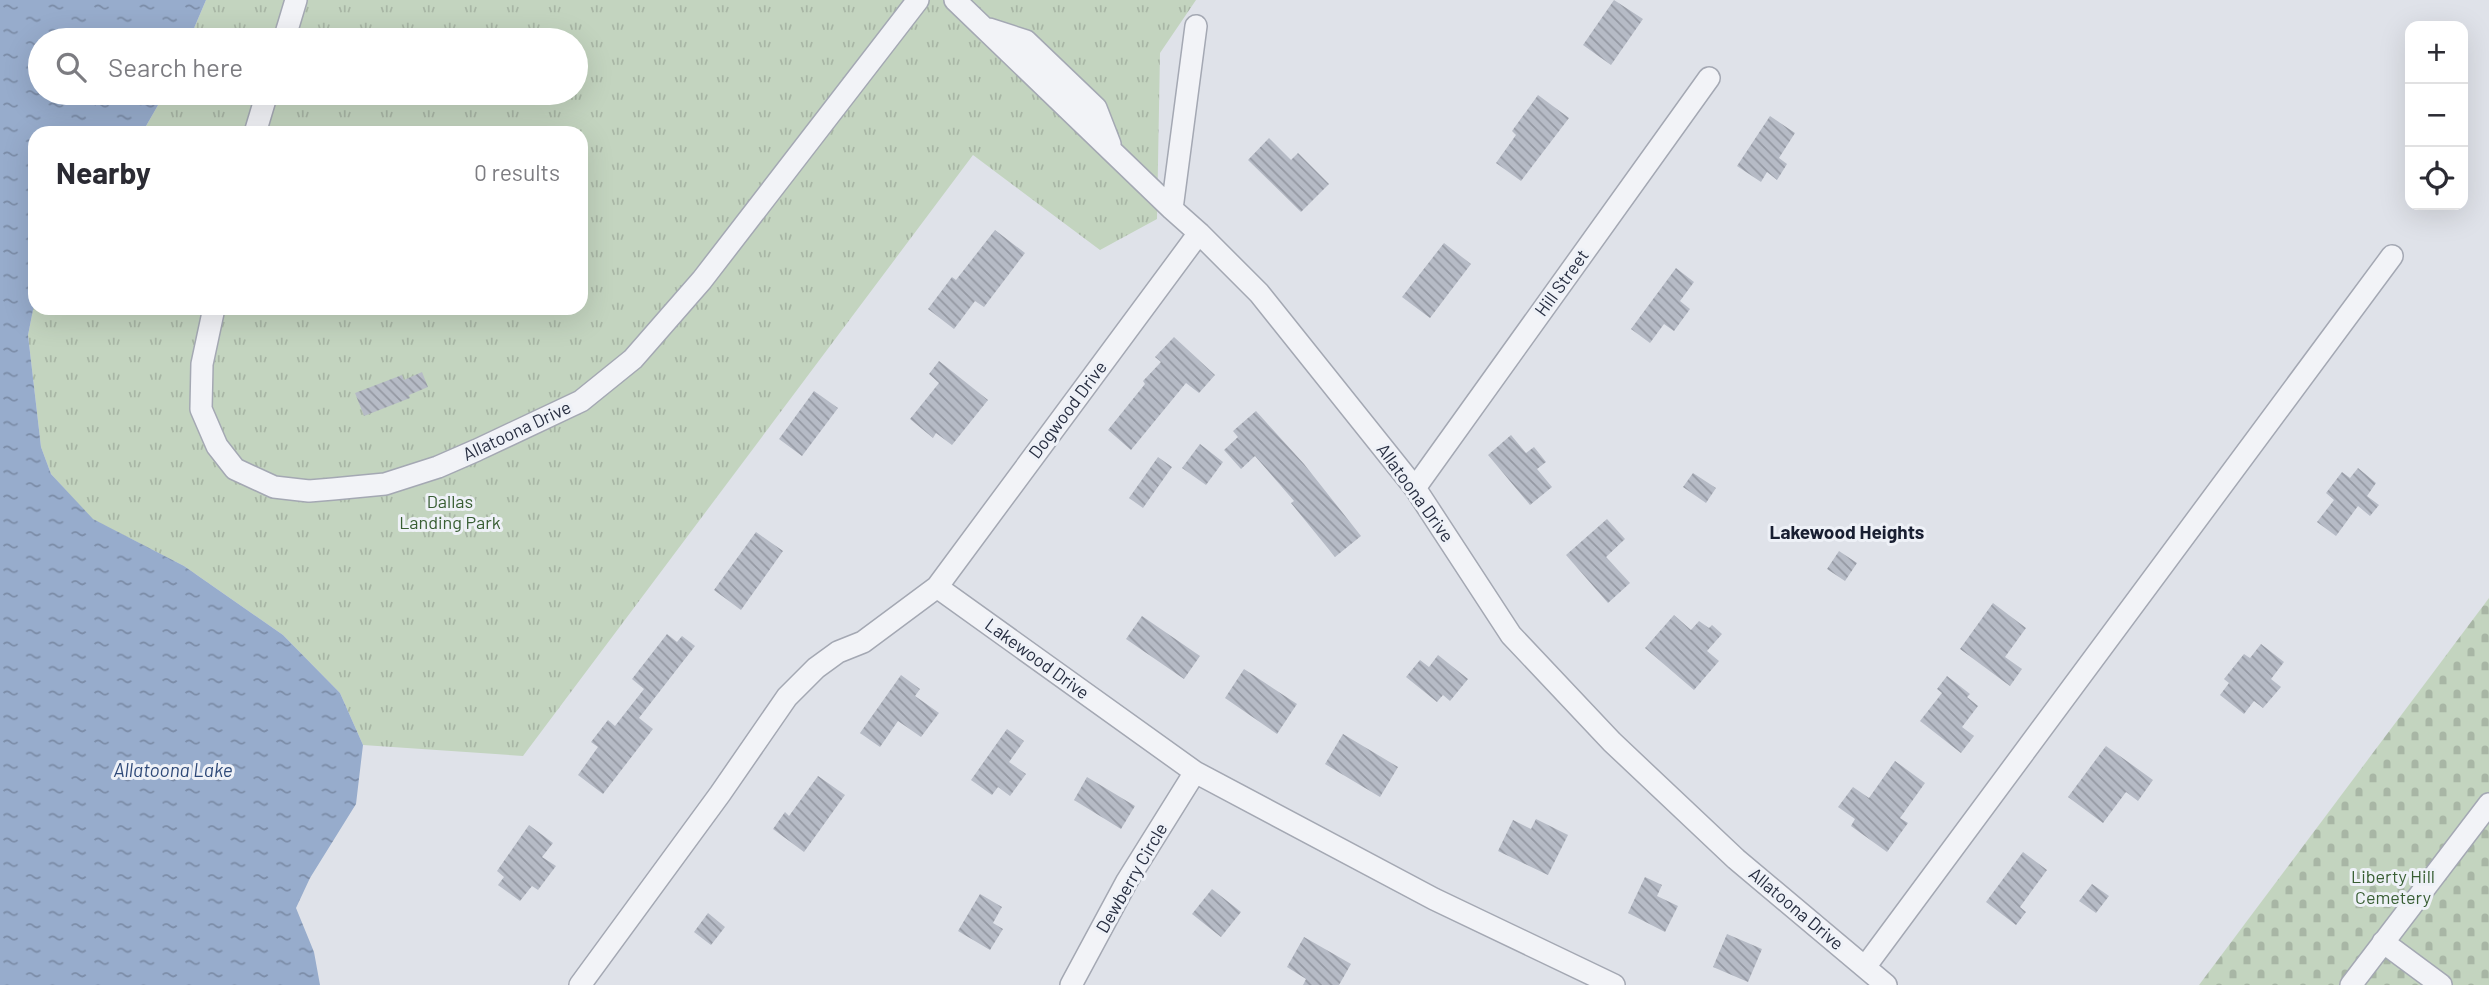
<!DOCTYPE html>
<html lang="en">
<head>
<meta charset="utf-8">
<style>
	:root { --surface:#fff; --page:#f7f7f7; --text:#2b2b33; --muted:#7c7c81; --line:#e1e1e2 }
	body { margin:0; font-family:Barlow,sans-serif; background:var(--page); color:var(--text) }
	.controls { position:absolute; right:21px; top:21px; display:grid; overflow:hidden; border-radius:14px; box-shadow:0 7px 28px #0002 }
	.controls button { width:63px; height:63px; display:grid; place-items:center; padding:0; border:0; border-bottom:2px solid var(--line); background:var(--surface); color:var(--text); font:35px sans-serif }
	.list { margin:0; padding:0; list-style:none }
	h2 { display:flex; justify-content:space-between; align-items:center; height:91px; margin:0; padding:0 28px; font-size:30px }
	h2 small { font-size:23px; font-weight:400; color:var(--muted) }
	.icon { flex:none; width:38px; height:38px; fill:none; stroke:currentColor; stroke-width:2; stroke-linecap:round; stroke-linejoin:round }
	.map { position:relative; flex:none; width:2489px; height:985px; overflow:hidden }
	.search { position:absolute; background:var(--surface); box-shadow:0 7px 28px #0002; left:28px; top:28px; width:560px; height:77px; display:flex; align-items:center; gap:18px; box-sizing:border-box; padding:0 24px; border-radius:38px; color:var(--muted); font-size:26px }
	.panel { position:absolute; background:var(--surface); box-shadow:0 7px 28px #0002; left:28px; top:126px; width:560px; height:189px; border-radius:21px }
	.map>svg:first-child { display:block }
	.cemetery { fill:url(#cemetery-stones) }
	.park { fill:url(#park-tufts) }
	.water { fill:url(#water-ripples) }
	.building { fill:url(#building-back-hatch) }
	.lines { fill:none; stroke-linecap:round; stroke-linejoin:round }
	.minor-casing { stroke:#a4a8b3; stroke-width:24 }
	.minor { stroke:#f2f3f7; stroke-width:21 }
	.labels { text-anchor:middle; stroke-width:6; stroke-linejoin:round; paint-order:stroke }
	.street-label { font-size:18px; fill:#272e41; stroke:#eef1f7 }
	.park-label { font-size:18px; fill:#385e33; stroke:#eef1f7 }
	.neighbourhood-label { font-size:19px; font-weight:bold; fill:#191f32; stroke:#eef1f7 }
	.water-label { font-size:19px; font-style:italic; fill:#2e4978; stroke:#eef1f7 }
</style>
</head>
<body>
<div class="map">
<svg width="2489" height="985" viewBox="0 0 2489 985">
	<defs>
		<pattern id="cemetery-stones" width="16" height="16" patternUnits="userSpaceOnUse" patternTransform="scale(1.75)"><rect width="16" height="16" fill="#c3d4bf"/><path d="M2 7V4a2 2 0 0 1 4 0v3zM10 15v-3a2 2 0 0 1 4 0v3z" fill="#a8b6a5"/></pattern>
		<pattern id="park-tufts" width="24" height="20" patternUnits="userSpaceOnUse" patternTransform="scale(1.75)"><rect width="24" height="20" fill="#c3d4bf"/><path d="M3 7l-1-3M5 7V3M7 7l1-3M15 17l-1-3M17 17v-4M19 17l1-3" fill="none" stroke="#a8b6a5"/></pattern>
		<pattern id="water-ripples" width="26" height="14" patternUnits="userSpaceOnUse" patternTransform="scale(1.75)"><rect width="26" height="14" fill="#97accc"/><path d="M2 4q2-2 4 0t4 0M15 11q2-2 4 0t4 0" fill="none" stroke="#7b8ca7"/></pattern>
		<pattern id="building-back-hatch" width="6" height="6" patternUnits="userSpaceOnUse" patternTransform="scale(1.75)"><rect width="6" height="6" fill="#b6bbc6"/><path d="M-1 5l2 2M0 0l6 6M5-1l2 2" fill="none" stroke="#9498a2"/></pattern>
	</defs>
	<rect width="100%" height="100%" fill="#dfe2e9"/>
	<path class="cemetery" d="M2489,598V985H2199Z"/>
	<path class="park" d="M206,0H1196L1160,53L1157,219L1100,250L973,155L523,756L363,745L340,693L283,635L184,566L92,519L51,474L41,447L28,335L35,300V308H581V133H142L165,93H576V40H189Z"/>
	<path class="water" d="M0,0H206L189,40H40V93H165L142,133H35V300L28,335L41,447L51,474L93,519L184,566L283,635L340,693L363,745L356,804L310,878L296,908L314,952L320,985H0Z"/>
	<path class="building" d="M1614,0L1643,19L1611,65L1583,45Z
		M1538,95L1569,118L1521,181L1496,163L1516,135L1512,131Z
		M1770,116L1795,133L1779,158L1787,164L1777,180L1767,172L1761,182L1737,166Z
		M1269,138L1291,160L1298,153L1329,184L1301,212L1248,160Z
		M995,230L1025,253L984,307L975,301L954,329L928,309L952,277L956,280Z
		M1444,243L1471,264L1430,318L1402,297Z
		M1676,268L1694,282L1680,301L1690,309L1674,331L1664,324L1650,343L1631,329Z
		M1174,337L1215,375L1199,393L1186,383L1131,450L1108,430L1145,384L1143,381L1161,362L1155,357Z
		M939,361L988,400L952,445L936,433L933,438L910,419L939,383L929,374Z
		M422,372L428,387L409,395L410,398L364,416L355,393L402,375L404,380Z
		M814,391L838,408L802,456L779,439Z
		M1256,411L1304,464L1361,536L1335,557L1291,503L1294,501L1255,456L1241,469L1224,450L1238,437L1233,431Z
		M1511,435L1526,453L1534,447L1546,462L1537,469L1552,487L1530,505L1488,455Z
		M1200,444L1223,462L1206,485L1182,468Z
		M1158,457L1172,467L1143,508L1129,498Z
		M2358,468L2376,483L2367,496L2379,505L2370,516L2358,506L2336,536L2317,522L2334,500L2326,493L2342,472L2350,478Z
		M1693,473L1716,488L1706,503L1683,487Z
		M1607,519L1625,539L1606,557L1630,583L1608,603L1566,555Z
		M756,532L783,551L741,610L714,590Z
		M1839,551L1857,563L1845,581L1827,569Z
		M1993,603L2026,628L2005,657L2022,669L2010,686L1960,649Z
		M1674,615L1691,630L1699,621L1709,628L1712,625L1722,634L1707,651L1719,661L1694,690L1645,648Z
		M1142,616L1200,656L1184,679L1126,639Z
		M667,634L677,642L682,636L695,646L639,718L653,729L603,794L578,775L598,747L591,742L608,720L615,726L644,689L632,679Z
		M2261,644L2284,662L2271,679L2281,687L2263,708L2254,701L2244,714L2220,695L2229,683L2224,679L2244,654L2250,658Z
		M1438,655L1468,679L1450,701L1443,695L1437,702L1406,677L1420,660L1429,667Z
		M1244,669L1297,704L1277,734L1225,698Z
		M901,675L920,689L915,696L939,713L921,737L898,721L880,747L860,733Z
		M1947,676L1970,694L1967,697L1978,706L1962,727L1974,736L1961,753L1920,721L1942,693L1937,689Z
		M1007,729L1024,741L1009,762L1026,774L1010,796L998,787L992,795L971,780Z
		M1343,734L1398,767L1380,797L1325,764Z
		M2106,746L2153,780L2138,801L2126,792L2103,823L2068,797Z
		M1895,761L1925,783L1900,818L1908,823L1887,852L1851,826L1855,819L1838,807L1853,787L1869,798Z
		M818,776L845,795L804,852L773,829L785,812L789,816Z
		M1087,777L1135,806L1121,829L1074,800Z
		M1536,819L1568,835L1548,875L1498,851L1513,820L1531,829Z
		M529,825L553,843L542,857L556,866L538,890L532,886L520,901L498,885L504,877L497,871Z
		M2023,852L2047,870L2020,907L2026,912L2016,925L1986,902Z
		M1645,877L1662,885L1657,896L1678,906L1665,932L1628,913Z
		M2092,884L2109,896L2096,913L2079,901Z
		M1212,889L1241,912L1221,937L1192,914Z
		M980,894L1002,907L993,923L1003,929L990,950L958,931Z
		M708,913L725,927L711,945L694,932Z
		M1727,934L1762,949L1748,982L1713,967Z
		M1304,937L1351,964L1339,985H1303L1306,979L1287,967Z"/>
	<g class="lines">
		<g class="minor-casing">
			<path id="minor" d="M955,0L1172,209L1199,233L1259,293L1415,488L1511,635L1612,742L1736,859L1886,985
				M989,29L1026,41L1096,108L1110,144
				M284,40L296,0
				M255,133L267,93
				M1172,209L1196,26
				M214,308L202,364L201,409L217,446L235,469L274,487L309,491L333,489L385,484L438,467L477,450L581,401L633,359L702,280L918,0
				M1415,488L1709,78
				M937,587L1195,772L1434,899L1614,985
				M2383,942L2441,985
				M1865,967L2392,256
				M580,985L720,794L787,697L816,668L838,652L863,642L937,587L1199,233
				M1071,985L1127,881L1195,772
				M2351,985L2489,804"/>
		</g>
		<use href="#minor" class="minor"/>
	</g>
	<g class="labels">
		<g class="street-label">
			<text transform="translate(1562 283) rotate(-54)" y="6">Hill Street</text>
			<text transform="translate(1068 410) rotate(-53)" y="6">Dogwood Drive</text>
			<text transform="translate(517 431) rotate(-25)" y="6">Allatoona Drive</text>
			<text transform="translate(1415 493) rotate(54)" y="6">Allatoona Drive</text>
			<text transform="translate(1037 659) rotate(36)" y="6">Lakewood Drive</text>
			<text transform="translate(1132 878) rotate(-60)" y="6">Dewberry Circle</text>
			<text transform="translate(1796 909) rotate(40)" y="6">Allatoona Drive</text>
		</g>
		<g class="park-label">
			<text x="450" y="508">Dallas<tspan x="450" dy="21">Landing Park</tspan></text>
			<text x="2393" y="883">Liberty Hill<tspan x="2393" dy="21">Cemetery</tspan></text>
		</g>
		<g class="neighbourhood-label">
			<text x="1847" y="539">Lakewood Heights</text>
		</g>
		<g class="water-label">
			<text x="173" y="777">Allatoona Lake</text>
		</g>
	</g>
</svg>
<div class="controls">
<button>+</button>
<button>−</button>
<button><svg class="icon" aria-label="locate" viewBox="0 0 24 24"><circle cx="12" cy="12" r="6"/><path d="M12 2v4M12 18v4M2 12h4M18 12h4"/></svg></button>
</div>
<div class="search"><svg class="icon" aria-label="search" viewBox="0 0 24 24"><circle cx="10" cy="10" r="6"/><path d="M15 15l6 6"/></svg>Search here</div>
<section class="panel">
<h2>Nearby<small>0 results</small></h2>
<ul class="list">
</ul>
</section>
</div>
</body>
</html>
